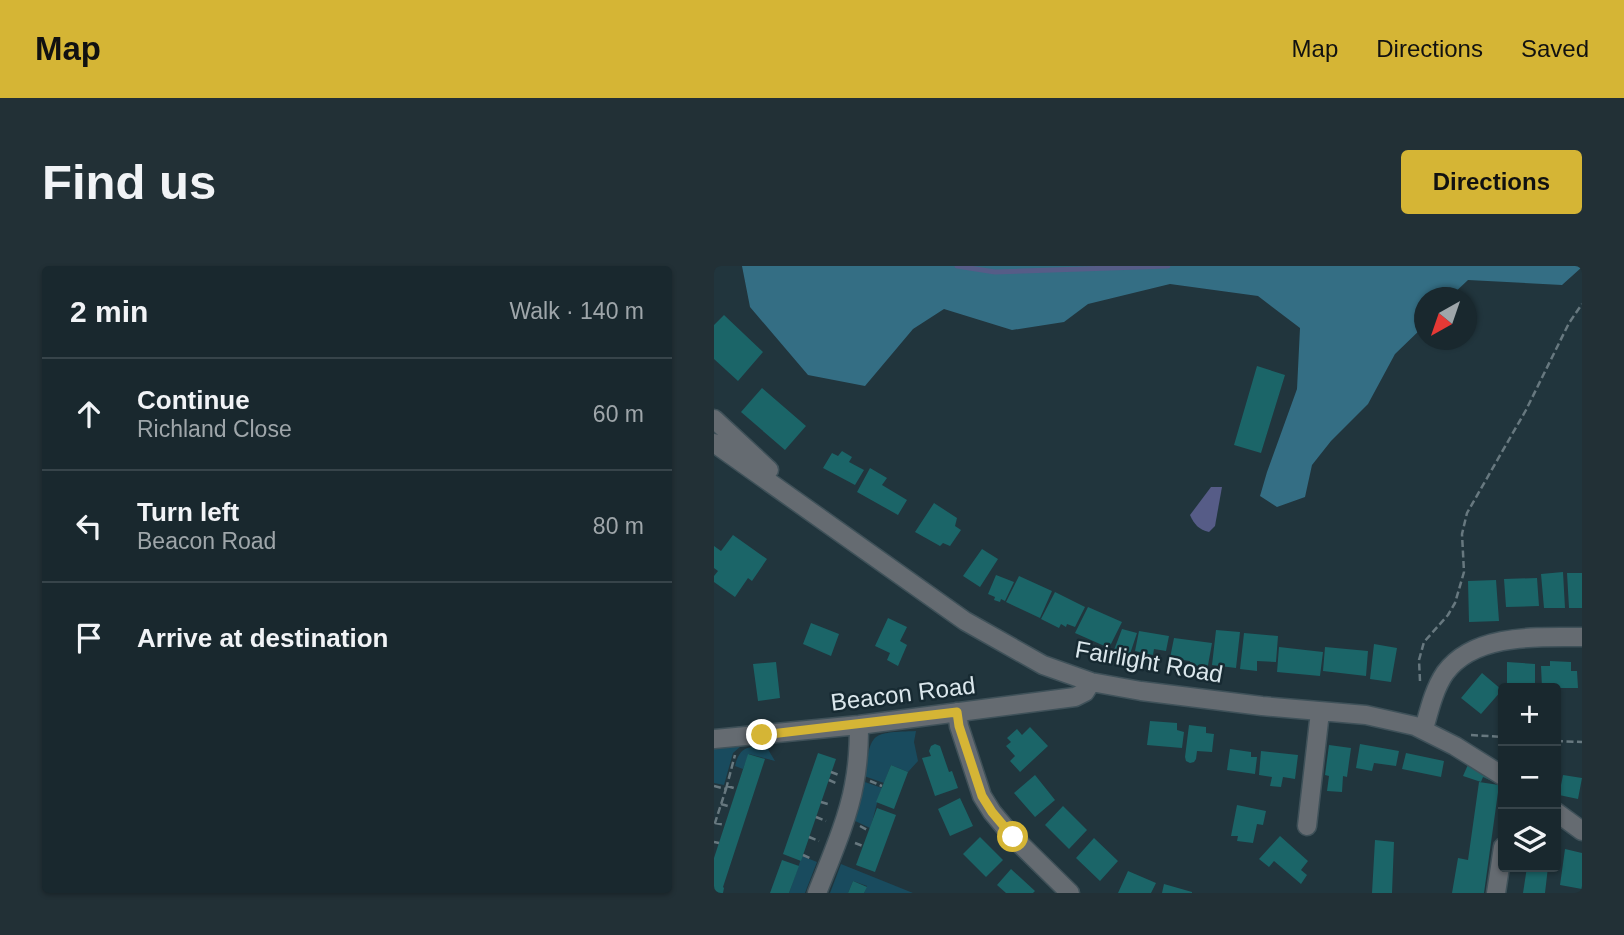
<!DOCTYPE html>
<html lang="en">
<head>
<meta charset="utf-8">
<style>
	:root { --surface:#19282e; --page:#223036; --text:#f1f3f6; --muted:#9fa6aa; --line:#37444a; --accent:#d5b535 }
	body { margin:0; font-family:Helvetica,sans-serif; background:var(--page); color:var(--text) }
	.controls { position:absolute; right:21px; bottom:21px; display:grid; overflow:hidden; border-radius:7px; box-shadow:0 2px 5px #0004 }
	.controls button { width:63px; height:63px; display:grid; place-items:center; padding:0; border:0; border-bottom:2px solid var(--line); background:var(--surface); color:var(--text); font:35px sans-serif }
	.compass { position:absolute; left:700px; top:21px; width:63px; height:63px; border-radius:50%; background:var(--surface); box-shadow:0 2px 5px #0004; rotate:220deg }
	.stop { position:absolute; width:21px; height:21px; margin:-16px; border:5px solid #d5b535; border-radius:50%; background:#fff }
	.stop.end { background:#d5b535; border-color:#fff; box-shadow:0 2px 7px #0008 }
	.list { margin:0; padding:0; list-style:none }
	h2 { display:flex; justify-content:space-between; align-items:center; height:91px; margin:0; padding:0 28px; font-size:30px }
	h2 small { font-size:23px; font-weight:400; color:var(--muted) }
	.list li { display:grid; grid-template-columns:46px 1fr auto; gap:21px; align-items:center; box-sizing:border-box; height:112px; padding:0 28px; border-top:2px solid var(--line) }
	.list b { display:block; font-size:26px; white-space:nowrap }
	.list p { margin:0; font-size:23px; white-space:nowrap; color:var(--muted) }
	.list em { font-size:23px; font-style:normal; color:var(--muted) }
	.icon { flex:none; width:38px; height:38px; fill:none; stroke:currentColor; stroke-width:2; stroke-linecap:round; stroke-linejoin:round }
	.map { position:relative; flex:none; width:868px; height:627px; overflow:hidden; border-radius:7px }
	header { display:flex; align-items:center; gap:42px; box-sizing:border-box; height:98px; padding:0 35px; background:var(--accent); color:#111 }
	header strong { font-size:33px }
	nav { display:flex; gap:38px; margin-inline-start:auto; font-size:24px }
	.intro { display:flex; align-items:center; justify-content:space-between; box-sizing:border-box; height:168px; padding:0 42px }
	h1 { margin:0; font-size:49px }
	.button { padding:18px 32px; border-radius:7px; background:var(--accent); color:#111; font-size:24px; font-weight:700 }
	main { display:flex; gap:42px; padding:0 42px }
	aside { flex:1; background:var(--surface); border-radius:7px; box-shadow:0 2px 5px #0004 }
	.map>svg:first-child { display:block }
	.green { fill:#194b5e }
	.forest { fill:#346e84 }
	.water { fill:#565c87 }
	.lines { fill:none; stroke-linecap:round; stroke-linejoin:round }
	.stream { stroke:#565c87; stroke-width:5 }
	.building { fill:#1b6568 }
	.minor-casing { stroke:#3f5159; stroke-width:21 }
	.path { stroke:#67787f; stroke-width:2.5; stroke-dasharray:7 3.5; stroke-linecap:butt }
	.minor { stroke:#656b71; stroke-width:18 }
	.route { stroke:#d5b535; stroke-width:9 }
	.labels { text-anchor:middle; stroke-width:5; stroke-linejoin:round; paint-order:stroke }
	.street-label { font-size:24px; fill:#dbe7ec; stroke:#172a32 }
</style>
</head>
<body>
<header>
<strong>Map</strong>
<nav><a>Map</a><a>Directions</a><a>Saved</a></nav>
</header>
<div class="intro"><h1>Find us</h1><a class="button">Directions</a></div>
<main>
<aside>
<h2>2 min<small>Walk · 140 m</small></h2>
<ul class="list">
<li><svg class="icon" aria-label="ahead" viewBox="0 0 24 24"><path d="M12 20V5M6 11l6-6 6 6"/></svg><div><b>Continue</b><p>Richland Close</p></div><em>60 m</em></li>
<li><svg class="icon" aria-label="left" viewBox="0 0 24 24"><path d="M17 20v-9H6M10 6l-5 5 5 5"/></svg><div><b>Turn left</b><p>Beacon Road</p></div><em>80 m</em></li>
<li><svg class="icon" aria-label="arrive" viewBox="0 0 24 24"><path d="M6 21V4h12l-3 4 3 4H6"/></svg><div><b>Arrive at destination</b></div></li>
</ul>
</aside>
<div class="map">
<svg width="868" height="627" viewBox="0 0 868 627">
	<rect width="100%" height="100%" fill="#21353d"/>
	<path class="green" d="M202,465L200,476L204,495L194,506L177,499L170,517L150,510C158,465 156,467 202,465Z
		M27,480L19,487L10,519L0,517V481Z
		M52,480L61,495L35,488L29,503L21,500C26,480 34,481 52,480Z
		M148,515L168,522C162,536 161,549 156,562L139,554Z
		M88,590L103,596L91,627H75Z
		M127,598L199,627H150L153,620L139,615L134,627H116Z"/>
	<path class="forest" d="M28,0H868V1L848,19L754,14L736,31L710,32V60L681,88L654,138L617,175L598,199L591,231L563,241L546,230L553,206L583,123L586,62L544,30L456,18L374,38L350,56L298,64L230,43L199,63L151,120L94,109L36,41Z"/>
	<path class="water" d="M497,221H508L501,260L495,266C485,264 480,258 476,249Z"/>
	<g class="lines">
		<path class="stream" d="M243,0L281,6L454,0"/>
	</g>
	<path class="building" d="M10,49L49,86L24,115L0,93V59Z
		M543,100L571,109L547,187L520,179Z
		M48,122L92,160L71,184L27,146Z
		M128,185L138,191L135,196L150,204L141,219L109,202L118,187L124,190Z
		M156,202L173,212L168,219L193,234L184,249L143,226Z
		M220,237L243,252L241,260L247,264L236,280L229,277L226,280L201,266Z
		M19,269L53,293L38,315L34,312L21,331L0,316V310L4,305L0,302V280L7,285Z
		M268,283L284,293L266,321L249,310Z
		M849,306L851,342H830L827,308Z
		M853,307H868V342H855Z
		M282,309L300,316L291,335L287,333L286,336L280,334L281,331L274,328Z
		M305,310L338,325L326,352L292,336Z
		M823,312L825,340L792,341L790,313Z
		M782,314L785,355L755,356L754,315Z
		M341,326L371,341L361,361L353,358L352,361L347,358L345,362L327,353Z
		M374,341L408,356L395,382L361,367Z
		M174,352L193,361L186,375L193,379L184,400L173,394L176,387L161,380Z
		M97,357L125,368L117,390L89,378Z
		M408,363L423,367L416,388L400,384Z
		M502,364L526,366L522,402L498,399Z
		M425,365L455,370L452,385L440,383L439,389L421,385Z
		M530,367L564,370L562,396L543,395V405L526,403Z
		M460,372L498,377L493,405L475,403L476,395L456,392Z
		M660,378L683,382L677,416L656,413Z
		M565,381L609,386L606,410L563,406Z
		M611,381L654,385L652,410L609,405Z
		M836,395L857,396V405H863L864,422H828L827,400H836Z
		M62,396L66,432L44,435L39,398Z
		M793,396L821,398V420L793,419Z
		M768,407L788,424L767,448L747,432Z
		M436,455L463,457V464L470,466L468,482L433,479Z
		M475,459L492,461V467L500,468L498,486L483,485L482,493L480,496L476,497L472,495L471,491Z
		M316,461L334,480L306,506L296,495L301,490L292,480L297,476L293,472L303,463L308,469Z
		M221,478L226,480L235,506L238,505L244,522L221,530L208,492L217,490L215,485L217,480Z
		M646,478L685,485L682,500L660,497L658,505L642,502Z
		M615,479L637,482L633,511L629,510L628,526L613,525L615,510L611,509Z
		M516,483L537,486V491H543L541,508L513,504Z
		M547,485L584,489L581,513L569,511L567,521L556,520L558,511L545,509Z
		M104,487L122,493L87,595L69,588Z
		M692,487L730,495L727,511L688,503Z
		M34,488L51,493L9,621L10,622L9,627H0V592Z
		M756,494L787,512L784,518L769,511L767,516L749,510Z
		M177,499L194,506L180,543L162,536Z
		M321,509L341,534L321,551L300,527Z
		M849,509L868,512L864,533L845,529Z
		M765,516L785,519L770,627H738L744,592L754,594Z
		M246,532L259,560L236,570L224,543Z
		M523,539L552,545L549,559L543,558L539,577L523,575L524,570H517Z
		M349,540L373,564L355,583L331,559Z
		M163,542L182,549L161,606L142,599Z
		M566,570L594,595L587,604L593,609L587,618L560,595L555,601L545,593Z
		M266,571L289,594L272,611L249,588Z
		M380,572L404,595L386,615L362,592Z
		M661,574L680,576L678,627H658Z
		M851,583L868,587V623L846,619Z
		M68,594L85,600L75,627H56Z
		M813,601H834L831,627H809Z
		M297,603L321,625L319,627H292L283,619Z
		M414,605L442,617L437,627H404Z
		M139,615L153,621L150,627H134Z
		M450,618L478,626V627H448Z"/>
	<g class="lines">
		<g class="minor-casing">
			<path id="minor" d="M0,153L55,204
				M0,177L251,355L329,399L377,416L427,425L548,440L652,449L701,460L741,480L789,510
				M243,446L245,460L268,530L278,546L299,571L356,627
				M710,463C715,445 720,423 731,407C760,367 824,371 868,371
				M0,473L145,459L361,431L371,426L377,416
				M842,546L868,565
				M593,560L606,446
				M103,627C116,594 134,553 140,519C144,499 145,479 145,459
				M782,627L789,581"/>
		</g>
		<path class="path" d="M706,415L705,394L710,376L734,349L741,337L750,306L748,268L753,247L812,144L855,57L868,38
			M757,469L789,471
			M842,475L868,476
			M117,506L125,509
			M115,514L124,518
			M156,515L168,520
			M0,520L12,523L0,560
			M13,520L23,523
			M12,523L21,489
			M107,536L117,539
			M7,538L17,541
			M102,551L112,555
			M1,557L11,559
			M146,560L155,565
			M95,571L105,575
			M0,576L5,577
			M141,577L149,580
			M89,589L98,593"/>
		<use href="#minor" class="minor"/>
	</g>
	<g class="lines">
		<path class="route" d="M48,469L243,446L245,460L268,530L278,546L299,571"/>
	</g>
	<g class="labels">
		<g class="street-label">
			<text transform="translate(435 396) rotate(10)" y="8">Fairlight Road</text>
			<text transform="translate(189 428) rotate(-7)" y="8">Beacon Road</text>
		</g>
	</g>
</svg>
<div class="controls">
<button>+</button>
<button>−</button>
<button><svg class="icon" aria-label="layers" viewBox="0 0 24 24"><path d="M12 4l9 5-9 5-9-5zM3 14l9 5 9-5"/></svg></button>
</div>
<svg class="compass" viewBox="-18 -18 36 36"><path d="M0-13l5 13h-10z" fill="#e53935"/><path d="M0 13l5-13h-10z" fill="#9fa6aa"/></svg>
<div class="stop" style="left:299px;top:571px"></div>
<div class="stop end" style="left:48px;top:469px"></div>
</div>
</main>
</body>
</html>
